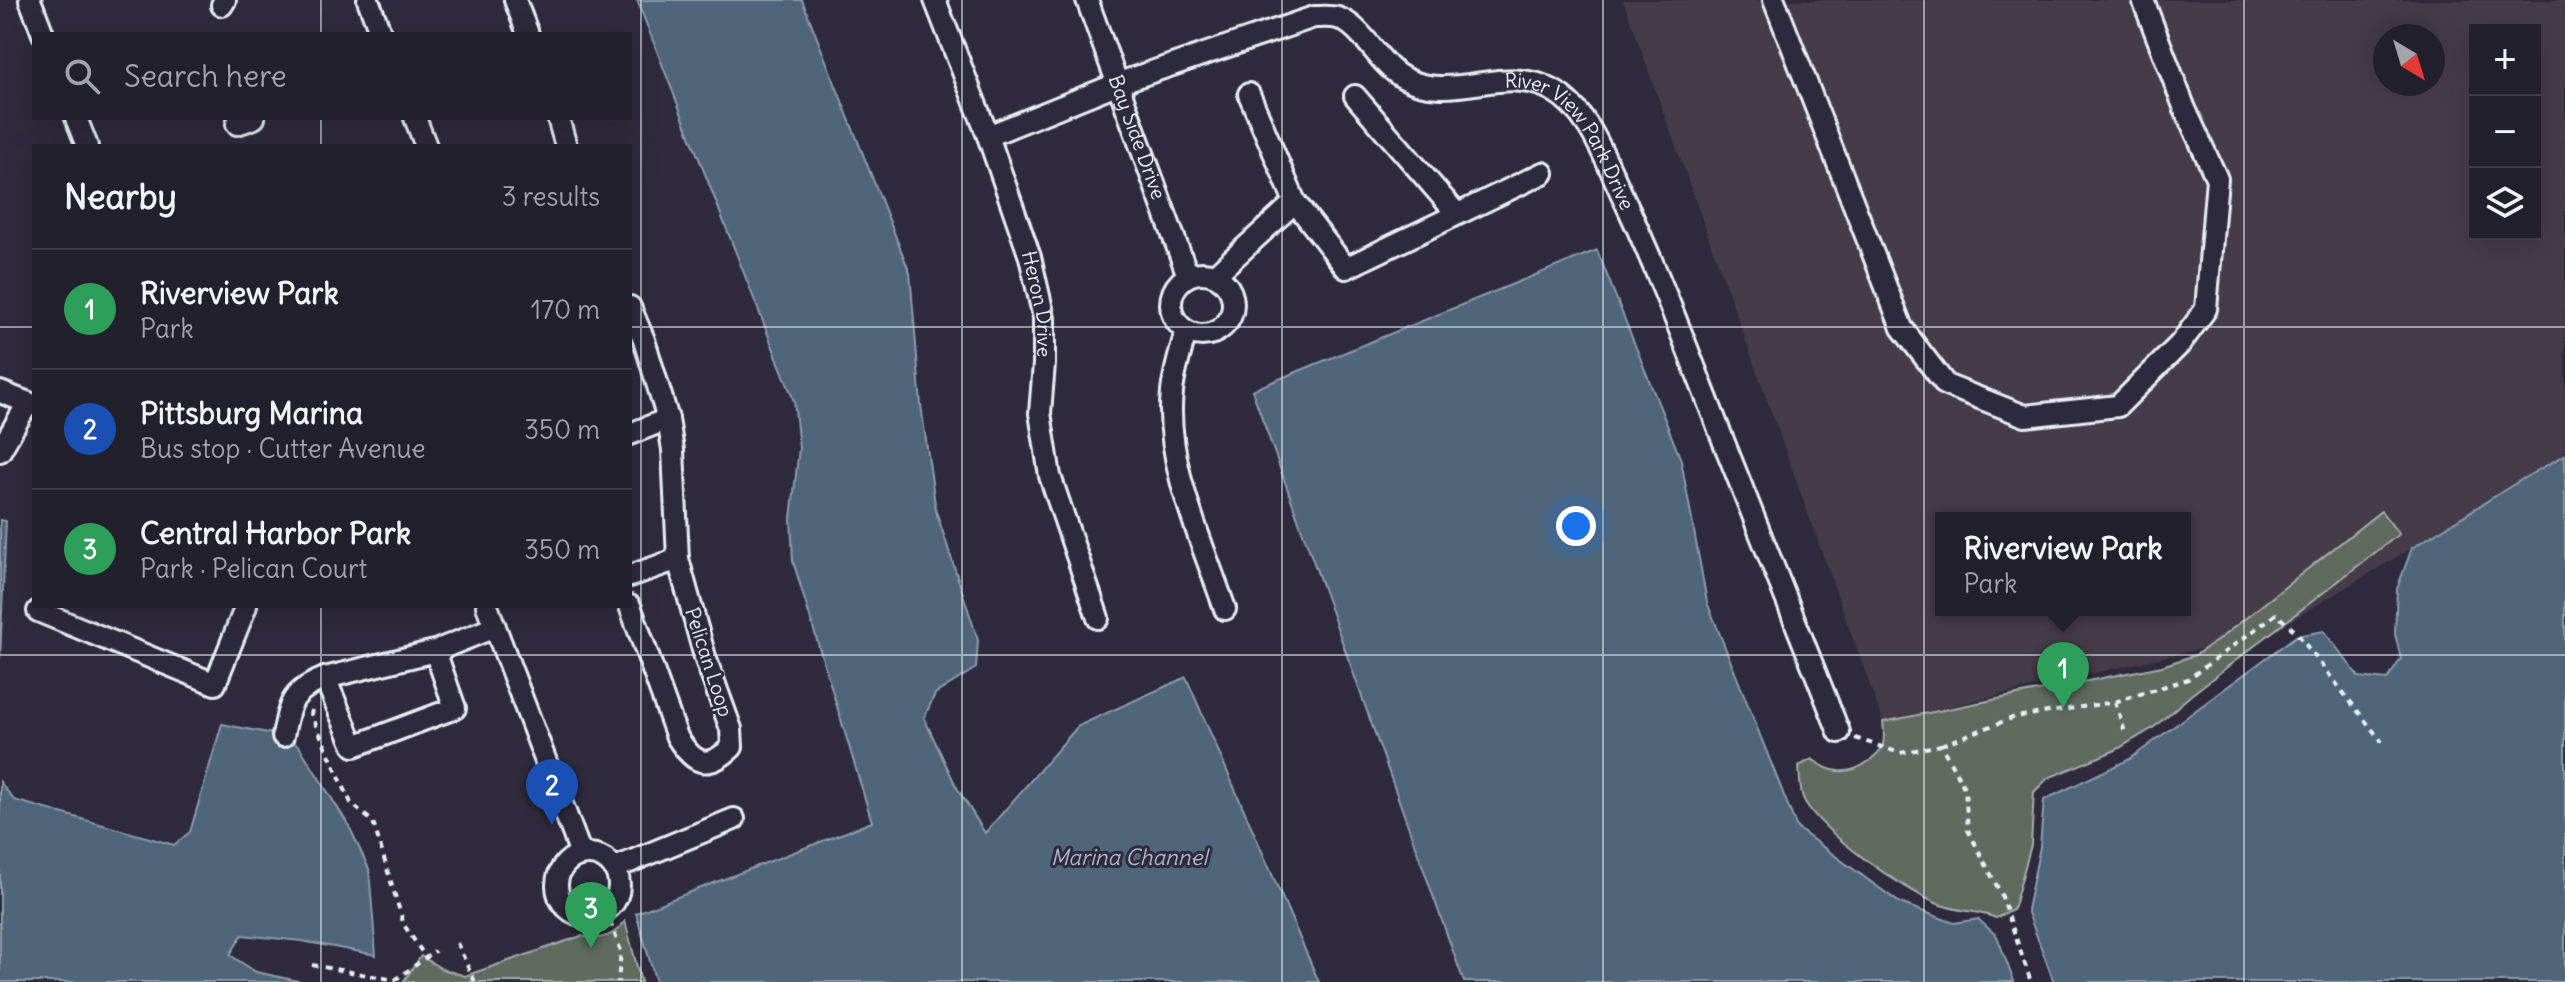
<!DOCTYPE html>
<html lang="en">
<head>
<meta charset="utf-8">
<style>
	:root { --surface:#23202e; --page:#2b2836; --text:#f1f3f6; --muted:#a3a3aa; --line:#403e4a; --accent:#bca0f2 }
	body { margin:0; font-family:Delius,sans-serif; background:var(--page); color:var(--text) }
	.controls { position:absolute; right:24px; top:24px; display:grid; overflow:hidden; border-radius:0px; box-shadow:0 8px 32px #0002 }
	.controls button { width:72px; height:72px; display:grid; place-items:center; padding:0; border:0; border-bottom:2px solid var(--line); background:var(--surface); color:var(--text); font:40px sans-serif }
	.compass { position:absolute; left:2373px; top:24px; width:72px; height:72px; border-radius:50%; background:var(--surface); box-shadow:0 8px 32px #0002; rotate:142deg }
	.you { position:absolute; left:1576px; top:526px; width:28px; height:28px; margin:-20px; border:6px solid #fff; border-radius:50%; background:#1a73e8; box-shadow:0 0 0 12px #1a73e833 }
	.badge { display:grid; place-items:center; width:52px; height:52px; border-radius:50%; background:var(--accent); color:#fff; font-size:26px; font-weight:700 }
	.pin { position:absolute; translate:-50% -66px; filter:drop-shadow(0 2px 4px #0008) }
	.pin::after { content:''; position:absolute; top:42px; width:28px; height:24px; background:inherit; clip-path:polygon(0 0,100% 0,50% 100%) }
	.popup { position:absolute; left:1935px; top:512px; width:256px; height:104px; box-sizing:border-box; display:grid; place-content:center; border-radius:0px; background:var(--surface); filter:drop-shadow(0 2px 6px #0005); font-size:26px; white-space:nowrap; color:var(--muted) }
	.popup b { font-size:30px; color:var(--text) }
	.popup::after { content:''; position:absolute; left:50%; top:100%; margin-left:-16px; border:16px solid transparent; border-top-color:var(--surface) }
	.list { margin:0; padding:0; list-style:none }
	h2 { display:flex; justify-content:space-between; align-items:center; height:104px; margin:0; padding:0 32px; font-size:34px }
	h2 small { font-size:26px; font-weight:400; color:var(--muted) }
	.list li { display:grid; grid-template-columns:52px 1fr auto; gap:24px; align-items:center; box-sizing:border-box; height:120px; padding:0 32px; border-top:2px solid var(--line) }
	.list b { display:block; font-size:30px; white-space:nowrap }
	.list p { margin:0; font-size:26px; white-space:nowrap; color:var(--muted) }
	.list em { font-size:26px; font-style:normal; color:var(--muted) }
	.icon { flex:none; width:44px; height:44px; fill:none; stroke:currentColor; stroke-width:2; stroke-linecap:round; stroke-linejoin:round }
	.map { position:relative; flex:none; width:2565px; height:982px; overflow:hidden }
	.search { position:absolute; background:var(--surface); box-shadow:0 8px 32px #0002; left:32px; top:32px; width:600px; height:88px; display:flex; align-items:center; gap:20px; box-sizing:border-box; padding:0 28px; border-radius:0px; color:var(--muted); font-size:30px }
	.panel { position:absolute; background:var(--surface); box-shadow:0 8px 32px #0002; left:32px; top:144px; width:600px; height:464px; border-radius:0px }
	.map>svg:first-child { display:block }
	.built { fill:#443b48; fill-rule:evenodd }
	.green { fill:#606a5e; stroke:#a4aeab; stroke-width:2 }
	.water { fill:#4f657a; stroke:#8c9dac; stroke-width:2 }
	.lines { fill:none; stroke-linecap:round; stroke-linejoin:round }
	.minor-casing { stroke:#e8f1f8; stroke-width:26 }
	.path { stroke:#e8f1f8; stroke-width:4; stroke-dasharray:6 6; stroke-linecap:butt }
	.minor { stroke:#2f2a3d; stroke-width:20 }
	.grid { fill:none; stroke:#e8f1f8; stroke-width:2; stroke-opacity:0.55 }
	.labels { text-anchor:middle; stroke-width:6; stroke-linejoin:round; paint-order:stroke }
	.street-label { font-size:20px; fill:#e8f1f8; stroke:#2f2a3d }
	.water-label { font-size:22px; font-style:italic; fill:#abb9c6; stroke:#2f2a3d }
</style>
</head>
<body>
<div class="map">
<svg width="2565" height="982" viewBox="0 0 2565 982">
	<rect width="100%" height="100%" fill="#2f2a3d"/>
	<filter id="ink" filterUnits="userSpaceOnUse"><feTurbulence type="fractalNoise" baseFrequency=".0125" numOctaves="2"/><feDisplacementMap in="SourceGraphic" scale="16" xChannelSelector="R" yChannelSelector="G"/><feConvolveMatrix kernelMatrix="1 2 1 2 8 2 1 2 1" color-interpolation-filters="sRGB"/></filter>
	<g filter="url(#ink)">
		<path class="built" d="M1623,0H2565V456L2272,632L1883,722ZM2475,30H2535V234H2475ZM2385,36H2433V84H2385ZM1941,518H2185V610H1941Z"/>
		<path class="green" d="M2381,511L2399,534L2191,695L2153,728L2116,750L2048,778L2034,792L2031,845L2013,910L1996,918C1976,910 1956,912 1936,903C1899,886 1826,836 1805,802C1799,792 1800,777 1799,766L1812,759C1831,774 1849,776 1869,761C1874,757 1879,753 1882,747C1885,740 1884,730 1883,722L2162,666L2195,655L2218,640Z
			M625,921L641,982H403L421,956L442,969L465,976L581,936C599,941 614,937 625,921Z"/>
		<path class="water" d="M637,0H802L910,273L921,405L936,511L978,640L976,668L935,694L924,718L956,786L985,833L1078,726L1186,677L1319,982H656L636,913L872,822L793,561L791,518L799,448L794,401Z
			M1597,250L1681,460L1707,602L1797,828L1900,903L1954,923L1978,919L1997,936L2014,982H1464L1252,390Z
			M2565,455V982H2054L2027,910L2040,847L2044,800L2130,759L2296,636L2324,631L2359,677L2387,680L2401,659L2395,634L2397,589L2412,548L2524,478Z
			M0,520L6,521L0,659Z
			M222,724L283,736L299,746L349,826L369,869L376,955L302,941L242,935L230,955L256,972L303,982H0V782L14,800L174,845L190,832Z"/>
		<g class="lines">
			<g class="minor-casing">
				<g id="minor">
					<path d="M30,0L43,34"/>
					<path d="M368,0L381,34"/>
					<path d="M515,0L528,34"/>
					<path id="s1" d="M935,0L988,136L1030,257L1044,318V364L1040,413L1050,476L1098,618"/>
					<path id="s2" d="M1087,0L1188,276"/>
					<path d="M1774,0L1902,328L1946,385L2025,416L2118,406L2180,344L2206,309L2217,179L2185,109L2143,0"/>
					<path d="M222,5L225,0"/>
					<path d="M1249,94L1295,202"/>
					<path d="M1355,96L1457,214"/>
					<path d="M76,118L87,146"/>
					<path d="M415,118L426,146"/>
					<path d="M558,118L566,146"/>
					<path d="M237,124L254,118"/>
					<path id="s3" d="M988,136L1119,83L1314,17C1321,17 1331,16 1338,18C1364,27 1378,65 1404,78C1453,104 1504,63 1552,90C1590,111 1606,162 1624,199C1661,278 1691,359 1723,440C1762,537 1800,635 1839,732"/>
					<circle cx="1202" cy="304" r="31"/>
					<path d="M1215,275L1295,202L1346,268L1543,173"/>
					<path d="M1186,331C1181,351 1174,372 1172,392C1164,461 1203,544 1225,609"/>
					<path d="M0,392L34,405"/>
					<path d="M630,434L668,419"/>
					<path d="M0,451L28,403"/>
					<path d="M630,576L678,559"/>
					<path d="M487,606L581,854"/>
					<path d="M630,606L677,737C694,764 707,771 732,747L731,729L705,657L678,559L673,450L668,419L644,340L630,307"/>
					<path d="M38,611L215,684L246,606"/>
					<path d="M435,651L325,678L354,746L455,708L435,651L495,627"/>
					<path d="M283,736C290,701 291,692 325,678"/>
					<circle cx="588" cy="885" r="31"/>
					<path d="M615,868L734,819"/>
				</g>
			</g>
			<path class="path" d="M2115,702L2188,679L2276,614L2295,631L2382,742
				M312,710L311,714L351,803L373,822L404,925L426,958
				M1855,738L1900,753L1941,745L1965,789L1968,830L2001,894L2031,982
				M1941,745L2015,717L2115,702L2126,735
				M606,911L621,951L618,982
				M457,943L475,982
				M312,965L395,980L435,951"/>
			<use href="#minor" class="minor"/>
		</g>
	</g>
	<path class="grid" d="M321,0V34M641,0V982M962,0V982M1282,0V982M1603,0V982M1924,0V982M2244,0V982M321,118V146M0,327H34M630,327H2565M321,606V982M0,655H2565"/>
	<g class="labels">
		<g class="street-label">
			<text dy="7" stroke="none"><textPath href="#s2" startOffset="146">Bay Side Drive</textPath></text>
			<text dy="7" stroke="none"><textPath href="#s3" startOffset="660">River View Park Drive</textPath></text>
			<text dy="7" stroke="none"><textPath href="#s1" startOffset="322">Heron Drive</textPath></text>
			<text transform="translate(709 662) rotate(72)" y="7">Pelican Loop</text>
		</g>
		<g class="water-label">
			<text x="1129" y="865">Marina Channel</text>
		</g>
	</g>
</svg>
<div class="controls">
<button>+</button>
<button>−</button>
<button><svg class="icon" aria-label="layers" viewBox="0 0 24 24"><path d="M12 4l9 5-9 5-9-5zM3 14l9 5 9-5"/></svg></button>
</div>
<svg class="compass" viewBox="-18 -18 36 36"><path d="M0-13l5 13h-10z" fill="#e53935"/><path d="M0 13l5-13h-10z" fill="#a3a3aa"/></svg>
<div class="you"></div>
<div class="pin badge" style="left:2063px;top:708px;background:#2e9e5b">1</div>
<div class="popup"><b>Riverview Park</b>Park</div>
<div class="pin badge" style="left:552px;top:825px;background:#1a4fb4">2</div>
<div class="pin badge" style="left:591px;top:948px;background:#2e9e5b">3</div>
<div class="search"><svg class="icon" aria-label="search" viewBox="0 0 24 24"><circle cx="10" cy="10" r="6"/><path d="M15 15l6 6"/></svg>Search here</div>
<section class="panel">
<h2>Nearby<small>3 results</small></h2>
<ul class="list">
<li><span class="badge" style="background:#2e9e5b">1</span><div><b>Riverview Park</b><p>Park</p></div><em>170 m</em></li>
<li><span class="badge" style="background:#1a4fb4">2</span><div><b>Pittsburg Marina</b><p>Bus stop · Cutter Avenue</p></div><em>350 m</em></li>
<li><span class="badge" style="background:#2e9e5b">3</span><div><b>Central Harbor Park</b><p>Park · Pelican Court</p></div><em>350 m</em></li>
</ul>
</section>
</div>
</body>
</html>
